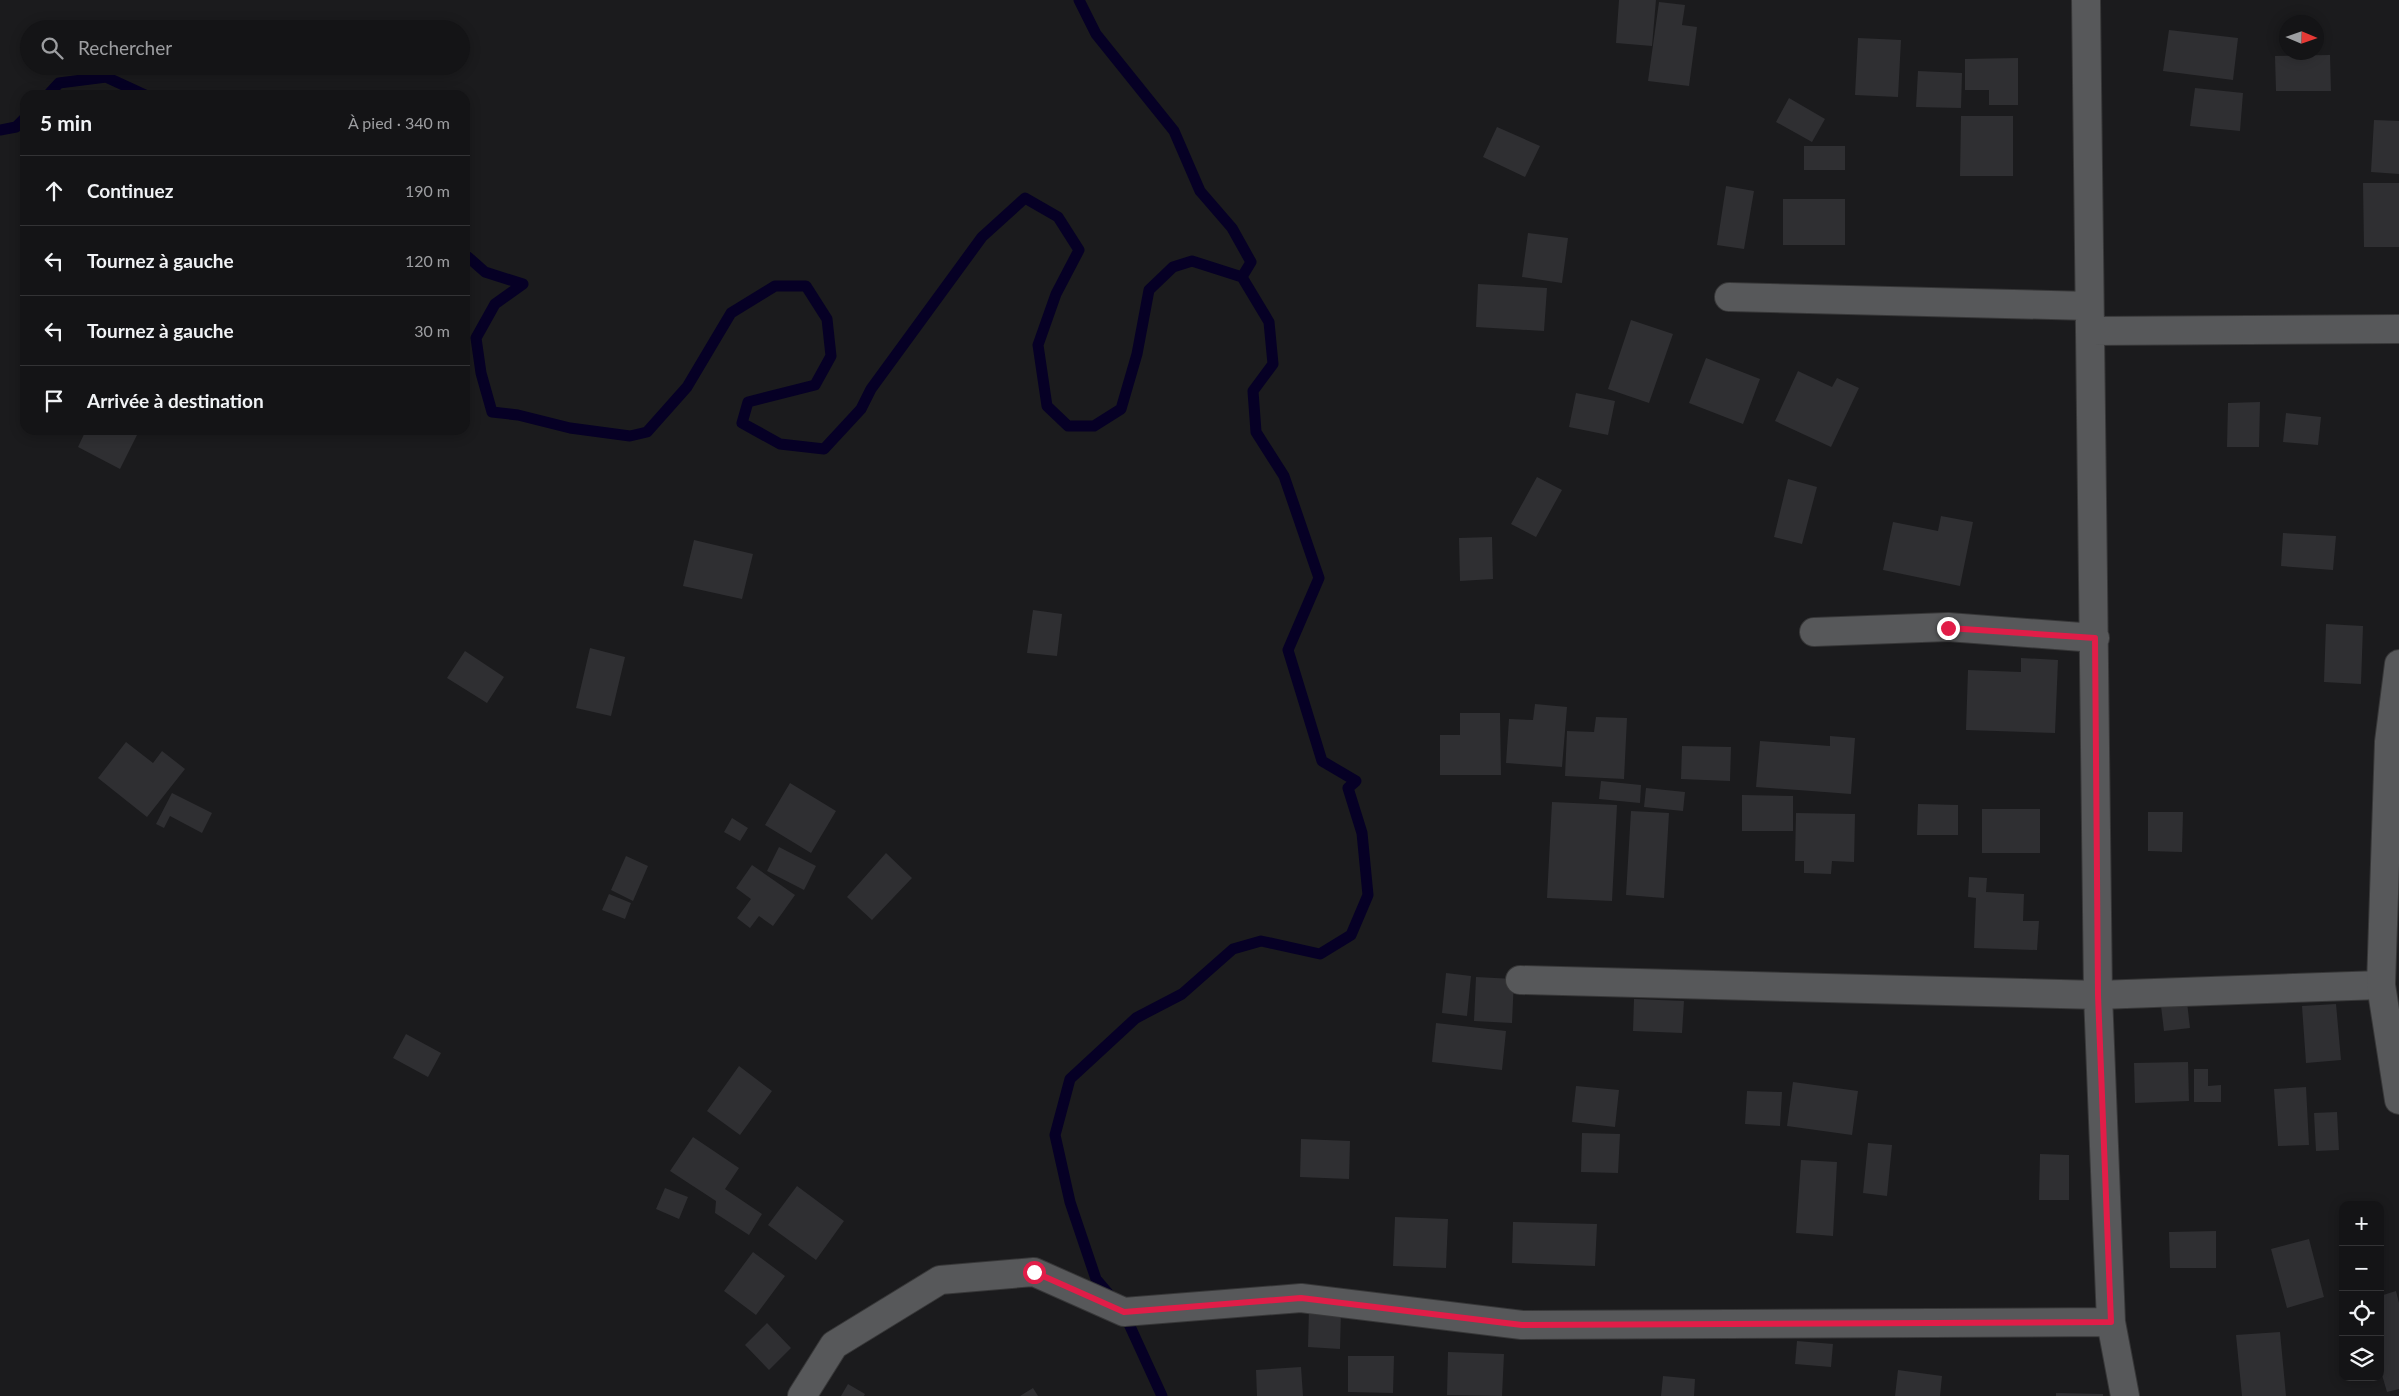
<!DOCTYPE html>
<html lang="fr">
<head>
<meta charset="utf-8">
<style>
	:root { --surface:#141416; --page:#1d1d1f; --text:#f1f3f6; --muted:#9d9ea1; --line:#333335 }
	body { margin:0; font-family:Lato,sans-serif; background:var(--page); color:var(--text) }
	.controls { position:absolute; right:15px; bottom:15px; display:grid; overflow:hidden; border-radius:10px; box-shadow:0 2px 12px #0003 }
	.controls button { width:45px; height:45px; display:grid; place-items:center; padding:0; border:0; border-bottom:1px solid var(--line); background:var(--surface); color:var(--text); font:25px sans-serif }
	.compass { position:absolute; left:2279px; top:15px; width:45px; height:45px; border-radius:50%; background:var(--surface); box-shadow:0 2px 12px #0003; rotate:92deg }
	.stop { position:absolute; width:15px; height:15px; margin:-11px; border:4px solid #e11d48; border-radius:50%; background:#fff }
	.stop.end { background:#e11d48; border-color:#fff; box-shadow:0 1px 5px #0008 }
	.list { margin:0; padding:0; list-style:none }
	h2 { display:flex; justify-content:space-between; align-items:center; height:65px; margin:0; padding:0 20px; font-size:21px }
	h2 small { font-size:16px; font-weight:400; color:var(--muted) }
	.list li { display:grid; grid-template-columns:32px 1fr auto; gap:15px; align-items:center; box-sizing:border-box; height:70px; padding:0 20px; border-top:1px solid var(--line) }
	.list b { display:block; font-size:19px; white-space:nowrap }
	.list em { font-size:16px; font-style:normal; color:var(--muted) }
	.icon { flex:none; width:28px; height:28px; fill:none; stroke:currentColor; stroke-width:2; stroke-linecap:round; stroke-linejoin:round }
	.map { position:relative; flex:none; width:2399px; height:1396px; overflow:hidden }
	.search { position:absolute; background:var(--surface); box-shadow:0 2px 12px #0003; left:20px; top:20px; width:450px; height:55px; display:flex; align-items:center; gap:12px; box-sizing:border-box; padding:0 18px; border-radius:28px; color:var(--muted); font-size:19px }
	.panel { position:absolute; background:var(--surface); box-shadow:0 2px 12px #0003; left:20px; top:90px; width:450px; height:345px; border-radius:15px }
	.map>svg:first-child { display:block }
	.lines { fill:none; stroke-linecap:round; stroke-linejoin:round }
	.stream { stroke:#060025; stroke-width:11 }
	.building { fill:#2f2f32 }
	.minor-casing { stroke:#373738; stroke-width:30 }
	.tertiary-casing { stroke:#373738; stroke-width:30 }
	.minor { stroke:#57585a; stroke-width:28 }
	.tertiary { stroke:#57585a; stroke-width:28 }
	.route { stroke:#e11d48; stroke-width:6 }
</style>
</head>
<body>
<div class="map">
<svg width="2399" height="1396" viewBox="0 0 2399 1396">
	<rect width="100%" height="100%" fill="#1b1b1d"/>
	<g class="lines">
		<path class="stream" d="M48,95L59,83L106,77L145,95
			M0,130L16,127L25,118
			M465,258L468,257L485,272L523,284L495,304L476,338L481,373L492,412L518,415L570,428L630,436L647,432L687,387L731,313L775,286H806L827,319L831,356L815,385L748,402L742,423L780,444L824,449L861,409L871,389L982,237L1025,198L1058,217L1079,250L1056,294L1038,345L1047,406L1068,426H1094L1121,409L1137,354L1149,290L1173,267L1192,261L1242,277L1251,262L1232,228L1200,191L1174,131L1096,34L1079,0
			M1113,1299L1096,1279L1070,1202L1055,1135L1070,1079L1136,1018L1182,994L1233,949L1261,941L1320,954L1351,935L1368,895L1362,833L1348,788L1356,781L1322,761L1288,650L1319,578L1284,476L1256,432L1253,391L1273,364L1269,322L1242,277
			M1123,1311L1162,1396"/>
	</g>
	<path class="building" d="M1619,0H1656L1652,46L1616,43Z
		M1659,2L1685,5L1682,25L1697,27L1689,86L1648,81Z
		M2169,30L2238,38L2233,80L2163,71Z
		M1858,38L1901,40L1898,97L1855,95Z
		M2330,55L2331,91H2276L2275,56Z
		M2018,58V105H1989V90H1965V59Z
		M1918,71L1962,73L1961,108L1916,107Z
		M2195,88L2243,93L2240,131L2190,126Z
		M1789,98L1825,119L1812,142L1776,122Z
		M1961,116H2013V176H1960Z
		M2374,120L2399,121V174L2371,172Z
		M1497,127L1540,146L1525,177L1483,157Z
		M1804,146H1845V170H1804Z
		M2363,183H2399V247H2364Z
		M1726,186L1754,191L1744,249L1717,245Z
		M1783,199H1845V245H1783Z
		M1528,233L1568,238L1562,283L1522,277Z
		M1478,284L1547,288L1544,331L1476,327Z
		M1631,320L1673,334L1649,403L1608,389Z
		M1706,358L1760,379L1743,424L1689,403Z
		M1798,371L1832,387L1837,378L1859,388L1831,447L1775,421Z
		M1576,393L1615,401L1608,435L1569,427Z
		M2260,402L2259,447H2227L2228,403Z
		M2286,413L2321,417L2318,445L2283,442Z
		M86,430H137L139,431L120,469L78,447Z
		M1537,477L1562,490L1536,537L1511,524Z
		M1788,479L1817,487L1802,544L1774,537Z
		M1941,516L1973,522L1960,586L1883,570L1893,522L1938,531Z
		M2283,533L2336,536L2333,570L2281,566Z
		M1492,537L1493,579L1460,581L1459,538Z
		M694,540L753,554L742,599L683,586Z
		M1033,610L1062,614L1057,656L1027,653Z
		M2326,624L2363,626L2361,684L2324,682Z
		M590,648L625,657L611,716L576,708Z
		M465,651L504,677L487,703L447,678Z
		M2021,658L2058,660L2055,733L1966,730L1968,670L2021,672Z
		M1535,704L1567,707L1562,767L1506,763L1509,719L1533,720Z
		M1460,713H1500L1501,775H1440V735H1460Z
		M1596,717L1627,718L1624,779L1565,776L1567,731L1594,732Z
		M1830,736L1855,738L1851,794L1756,787L1760,741L1830,746Z
		M126,742L153,763L162,751L185,769L147,817L98,778Z
		M1682,746L1731,747L1730,781L1681,779Z
		M1601,781L1641,785L1640,803L1599,799Z
		M790,783L836,811L811,853L765,825Z
		M1646,788L1685,792L1683,811L1644,807Z
		M172,793L212,813L202,833L170,816L164,828L156,824Z
		M1742,795L1793,796V831H1742Z
		M1552,802L1617,805L1612,901L1547,898Z
		M1918,804L1958,805V835H1917Z
		M1982,809H2040V853H1982Z
		M1631,811L1669,813L1664,898L1626,895Z
		M2148,812H2183L2182,852L2148,851Z
		M1796,813L1855,814L1854,862L1832,861L1831,874L1804,873V861H1795Z
		M732,818L748,828L740,841L724,832Z
		M779,847L816,866L804,890L767,871Z
		M886,853L912,878L872,920L847,897Z
		M626,856L648,866L633,901L611,890Z
		M752,865L795,895L773,926L759,916L750,928L737,918L751,899L736,888Z
		M1969,877L1987,878L1986,892L2024,894L2023,921H2039L2037,950L1974,948L1976,898L1968,897Z
		M609,894L631,903L625,919L602,910Z
		M1446,973L1471,976L1467,1016L1442,1013Z
		M1476,977L1514,979L1512,1023L1474,1021Z
		M1634,999L1684,1001L1682,1033L1633,1031Z
		M2187,1002L2190,1028L2164,1031L2161,1006Z
		M2336,1004L2341,1060L2306,1063L2302,1006Z
		M1436,1023L1506,1031L1502,1070L1432,1062Z
		M406,1034L441,1053L428,1077L393,1058Z
		M2188,1062L2189,1101L2135,1103L2134,1063Z
		M739,1066L772,1091L740,1135L707,1111Z
		M2194,1069H2208V1086L2221,1085V1102H2194Z
		M1793,1082L1858,1091L1852,1135L1787,1126Z
		M1576,1086L1619,1090L1615,1127L1572,1122Z
		M2306,1087L2309,1145L2278,1146L2274,1089Z
		M1747,1091L1782,1092L1780,1126L1745,1124Z
		M2337,1112L2339,1150L2316,1151L2314,1113Z
		M1582,1133L1620,1134L1618,1173L1581,1172Z
		M693,1137L739,1168L725,1189L762,1214L749,1235L715,1213L716,1201L670,1171Z
		M1301,1139L1350,1141L1349,1179L1300,1177Z
		M1868,1143L1892,1145L1887,1196L1863,1193Z
		M2040,1154L2069,1155V1200H2039Z
		M1801,1160L1837,1162L1833,1236L1796,1233Z
		M797,1186L844,1221L816,1260L768,1225Z
		M665,1188L688,1197L679,1219L656,1209Z
		M1395,1217L1448,1219L1446,1268L1393,1266Z
		M1513,1222L1597,1224L1595,1266L1512,1263Z
		M2216,1231V1268H2170L2169,1232Z
		M2309,1239L2324,1297L2287,1308L2271,1249Z
		M753,1252L785,1276L756,1315L724,1291Z
		M2396,1291L2399,1303V1389L2387,1392L2380,1368V1296Z
		M1309,1308L1341,1310L1340,1349L1308,1347Z
		M767,1323L791,1348L769,1370L745,1345Z
		M2280,1332L2286,1396H2242L2236,1335Z
		M1797,1341L1833,1344L1831,1367L1795,1364Z
		M1448,1352L1504,1354L1502,1396L1447,1395Z
		M1348,1356H1394L1393,1393L1348,1392Z
		M1301,1367L1303,1396H1257L1256,1370Z
		M1898,1370L1942,1376L1940,1396H1895Z
		M1663,1376L1695,1379L1694,1396H1661Z
		M848,1384L865,1394L864,1396H841Z
		M1033,1388L1038,1396H1020Z
		M2056,1393L2103,1394V1396H2056Z"/>
	<g class="lines">
		<g class="minor-casing">
			<path id="minor" d="M2086,0L2098,995L2111,1322L2125,1396
				M1729,297L2089,306
				M2090,331L2399,329
				M1814,632L1948,627L2095,638
				M1520,980L2098,995L2381,985
				M802,1396L834,1345L940,1280L1034,1272L1124,1312L1301,1298L1522,1325L2111,1322"/>
		</g>
		<g class="tertiary-casing">
			<path id="tertiary" d="M2399,664L2389,742L2381,985L2399,1100"/>
		</g>
		<use href="#minor" class="minor"/>
		<use href="#tertiary" class="tertiary"/>
	</g>
	<g class="lines">
		<path class="route" d="M1034,1272L1124,1312L1301,1298L1522,1325L2111,1322L2098,995L2095,638L1948,628"/>
	</g>
</svg>
<div class="controls">
<button>+</button>
<button>−</button>
<button><svg class="icon" aria-label="locate" viewBox="0 0 24 24"><circle cx="12" cy="12" r="6"/><path d="M12 2v4M12 18v4M2 12h4M18 12h4"/></svg></button>
<button><svg class="icon" aria-label="layers" viewBox="0 0 24 24"><path d="M12 4l9 5-9 5-9-5zM3 14l9 5 9-5"/></svg></button>
</div>
<svg class="compass" viewBox="-18 -18 36 36"><path d="M0-13l5 13h-10z" fill="#e53935"/><path d="M0 13l5-13h-10z" fill="#9d9ea1"/></svg>
<div class="stop" style="left:1034px;top:1272px"></div>
<div class="stop end" style="left:1948px;top:628px"></div>
<div class="search"><svg class="icon" aria-label="search" viewBox="0 0 24 24"><circle cx="10" cy="10" r="6"/><path d="M15 15l6 6"/></svg>Rechercher</div>
<section class="panel">
<h2>5 min<small>À pied · 340 m</small></h2>
<ul class="list">
<li><svg class="icon" aria-label="ahead" viewBox="0 0 24 24"><path d="M12 20V5M6 11l6-6 6 6"/></svg><div><b>Continuez</b></div><em>190 m</em></li>
<li><svg class="icon" aria-label="left" viewBox="0 0 24 24"><path d="M17 20v-9H6M10 6l-5 5 5 5"/></svg><div><b>Tournez à gauche</b></div><em>120 m</em></li>
<li><svg class="icon" aria-label="left" viewBox="0 0 24 24"><path d="M17 20v-9H6M10 6l-5 5 5 5"/></svg><div><b>Tournez à gauche</b></div><em>30 m</em></li>
<li><svg class="icon" aria-label="arrive" viewBox="0 0 24 24"><path d="M6 21V4h12l-3 4 3 4H6"/></svg><div><b>Arrivée à destination</b></div></li>
</ul>
</section>
</div>
</body>
</html>
